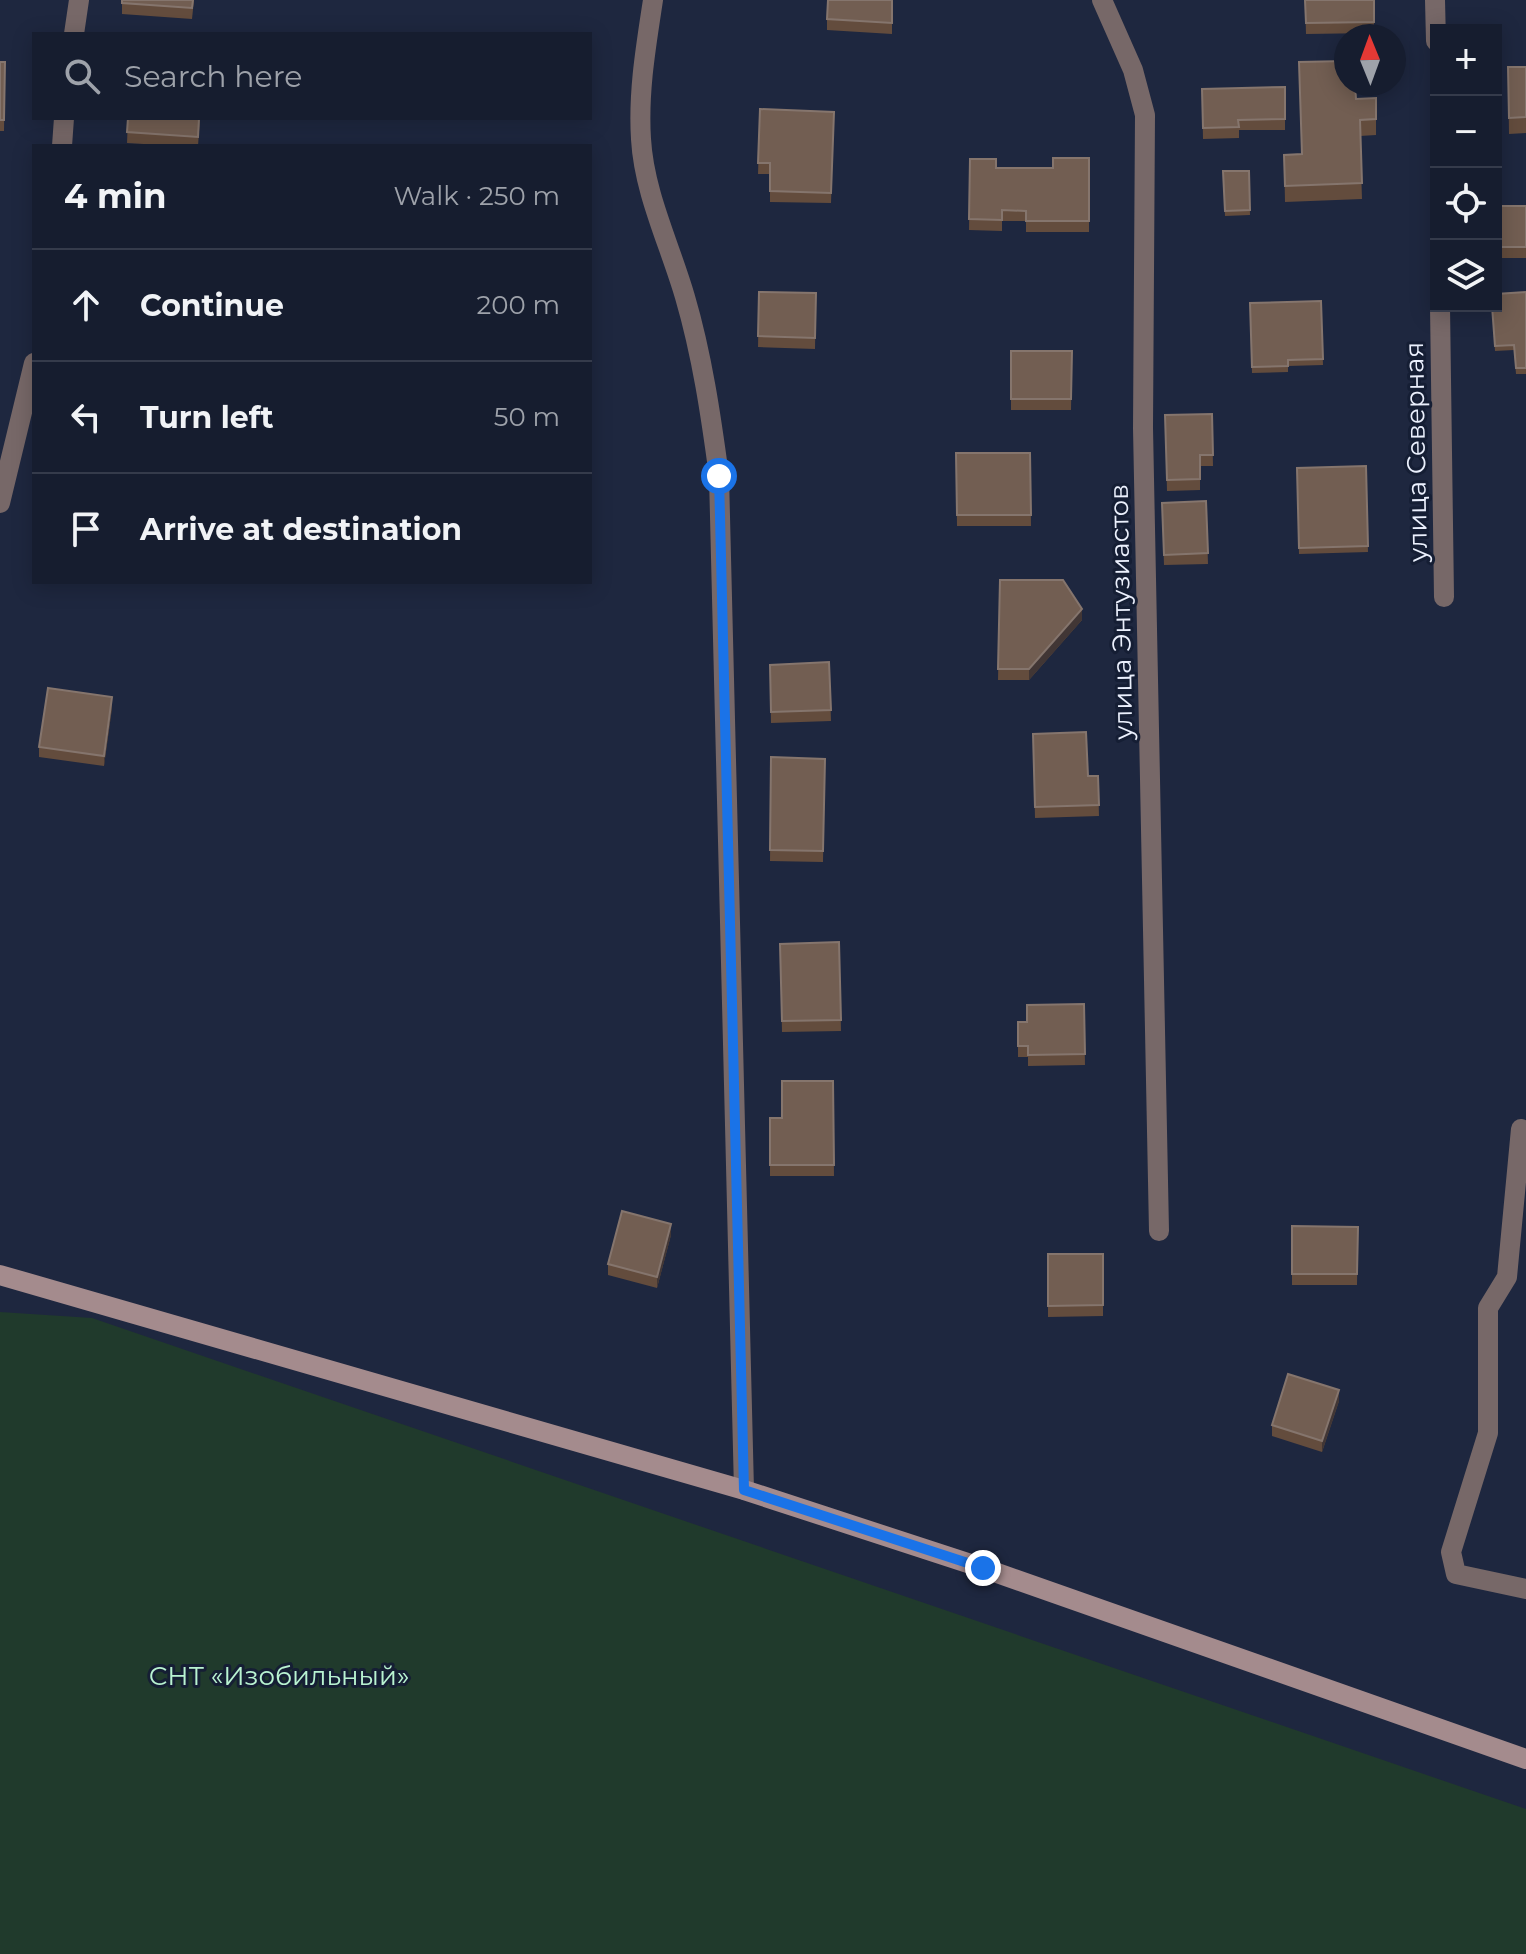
<!DOCTYPE html>
<html lang="en">
<head>
<meta charset="utf-8">
<style>
	:root { --surface:#161d2f; --page:#1f2637; --text:#f1f3f6; --muted:#9ea2aa; --line:#353b4b }
	body { margin:0; font-family:Montserrat,sans-serif; background:var(--page); color:var(--text) }
	.controls { position:absolute; right:24px; top:24px; display:grid; overflow:hidden; border-radius:0px; box-shadow:0 4px 20px #0003 }
	.controls button { width:72px; height:72px; display:grid; place-items:center; padding:0; border:0; border-bottom:2px solid var(--line); background:var(--surface); color:var(--text); font:40px sans-serif }
	.compass { position:absolute; left:1334px; top:24px; width:72px; height:72px; border-radius:50%; background:var(--surface); box-shadow:0 4px 20px #0003; rotate:359deg }
	.stop { position:absolute; width:24px; height:24px; margin:-18px; border:6px solid #1a73e8; border-radius:50%; background:#fff }
	.stop.end { background:#1a73e8; border-color:#fff; box-shadow:0 2px 8px #0008 }
	.list { margin:0; padding:0; list-style:none }
	h2 { display:flex; justify-content:space-between; align-items:center; height:104px; margin:0; padding:0 32px; font-size:34px }
	h2 small { font-size:26px; font-weight:400; color:var(--muted) }
	.list li { display:grid; grid-template-columns:52px 1fr auto; gap:24px; align-items:center; box-sizing:border-box; height:112px; padding:0 32px; border-top:2px solid var(--line) }
	.list b { display:block; font-size:30px; white-space:nowrap }
	.list em { font-size:26px; font-style:normal; color:var(--muted) }
	.icon { flex:none; width:44px; height:44px; fill:none; stroke:currentColor; stroke-width:2; stroke-linecap:round; stroke-linejoin:round }
	.map { position:relative; flex:none; width:1526px; height:1954px; overflow:hidden }
	.search { position:absolute; background:var(--surface); box-shadow:0 4px 20px #0003; left:32px; top:32px; width:560px; height:88px; display:flex; align-items:center; gap:20px; box-sizing:border-box; padding:0 28px; border-radius:0px; color:var(--muted); font-size:30px }
	.panel { position:absolute; background:var(--surface); box-shadow:0 4px 20px #0003; left:32px; top:144px; width:560px; height:440px; border-radius:0px }
	.map>svg:first-child { display:block }
	.green { fill:#203a2c }
	.lines { fill:none; stroke-linecap:round; stroke-linejoin:round }
	.lane { stroke:#776868; stroke-width:20 }
	.street { stroke:#776868; stroke-width:20 }
	.secondary { stroke:#a48b8d; stroke-width:20 }
	.wall { fill:#634c3d }
	.shaded-wall { fill:#413635 }
	.building { fill:#725e52; stroke:#85756d; stroke-width:2 }
	.route { stroke:#1a73e8; stroke-width:10 }
	.labels { text-anchor:middle; stroke-width:6; stroke-linejoin:round; paint-order:stroke }
	.street-label { font-size:26px; fill:#ebf0fd; stroke:#151e34 }
	.park-label { font-size:26px; fill:#b9f3d1; stroke:#151e34 }
</style>
</head>
<body>
<div class="map">
<svg width="1526" height="1954" viewBox="0 0 1526 1954">
	<rect width="100%" height="100%" fill="#1e273f"/>
	<path class="green" d="M0,1312L92,1318L1526,1809V1954H0Z"/>
	<g class="lines">
		<path class="lane" d="M74,34L79,0
			M62,146L64,118
			M0,503L34,363
			M1521,1129L1507,1277L1488,1308V1433L1451,1552L1456,1574L1526,1589"/>
		<path class="street" d="M653,0C646,46 638,92 641,139C644,193 670,245 685,297C702,355 711,416 719,476L744,1490
			M1102,0L1133,70L1145,115L1143,428L1159,1231
			M1435,0L1436,41
			M1440,306L1444,597"/>
		<path class="secondary" d="M0,1275L744,1490L983,1568L1526,1759"/>
	</g>
	<path class="wall" d="M122,0H194L192,19L122,14Z
		M892,0V34L827,30V19Z
		M1305,0H1374V33L1306,34Z
		M0,62H5L4,131H0Z
		M1508,67H1526V133L1509,134Z
		M1285,87V130H1239V138L1203,139L1202,89Z
		M1376,98V135L1360,136L1362,199L1285,202L1284,155L1302,154Z
		M760,109L834,112L831,203L770,202V174H758Z
		M128,118H200L198,146H176L127,143Z
		M1089,158V232H1026V221H1002V231L969,230L970,159L996,168H1053Z
		M1223,171H1249L1250,215L1225,216Z
		M1496,206H1526V258H1496Z
		M759,292L816,293L815,349L758,347Z
		M1526,292V374H1516L1514,350L1495,351L1492,306Z
		M1321,301L1323,365L1288,366V372L1252,373L1250,303Z
		M1011,351H1072L1071,410H1011Z
		M1212,414L1213,466H1200V490L1167,491L1165,415Z
		M956,453H1030L1031,526H957Z
		M1366,466L1368,552L1299,554L1297,468Z
		M1206,501L1208,564L1164,565L1162,503Z
		M1000,580L1082,620L1029,680H998Z
		M829,662L831,721L771,723L770,665Z
		M112,708L104,766L39,757V747Z
		M1033,734L1088,776H1098L1099,816L1035,818Z
		M771,757L825,759L823,862L770,861Z
		M839,942L841,1031L782,1032L780,944Z
		M1084,1004L1085,1065L1028,1066V1057H1018V1022H1027Z
		M833,1081L834,1176H770V1118H782Z
		M1292,1226L1358,1227L1357,1285H1292Z
		M671,1235L657,1288L608,1275V1264Z
		M1048,1254H1103V1316L1048,1317Z
		M1339,1401L1322,1452L1272,1436V1425Z"/>
	<path class="shaded-wall" d="M1082,609V620L1029,680V669Z
		M112,697V708L104,766V756Z
		M671,1224V1235L657,1288V1277Z
		M1339,1390V1401L1322,1452V1441Z"/>
	<path class="building" d="M122,0H193L192,8L122,3Z
		M828,0H892V23L827,19Z
		M1305,0H1374V22L1306,23Z
		M1346,61V84H1355L1356,99L1376,98V119L1360,120L1362,183L1285,186L1284,155L1302,154L1299,62Z
		M0,62H5L4,120H0Z
		M1508,67H1526V117L1509,118Z
		M1285,87V119L1238,120L1239,127L1203,128L1202,89Z
		M760,109L834,112L831,193L770,191V163H758Z
		M128,118H199L198,137L127,132Z
		M1053,158H1089V221H1026V211L1002,210V220L969,219L970,159H996V168H1053Z
		M1223,171H1249L1250,210L1225,211Z
		M1496,206H1526V247H1496Z
		M759,292L816,293L815,338L758,336Z
		M1526,292V368H1516L1514,345L1495,346L1492,306H1496V294Z
		M1321,301L1323,359L1288,360V366L1252,367L1250,303Z
		M1011,351H1072L1071,399H1011Z
		M1212,414L1213,455H1200V479L1167,480L1165,415Z
		M956,453H1030L1031,515H957Z
		M1366,466L1368,546L1299,548L1297,468Z
		M1206,501L1208,553L1164,555L1162,503Z
		M1000,580H1063L1082,609L1029,669H998Z
		M829,662L831,710L771,712L770,665Z
		M48,688L112,697L104,756L39,747Z
		M1086,732L1088,776H1098L1099,805L1035,807L1033,734Z
		M771,757L825,759L823,851L770,850Z
		M839,942L841,1020L782,1021L780,944Z
		M1084,1004L1085,1054L1028,1055V1046H1018V1022H1027V1005Z
		M782,1081H833L834,1165H770V1118H782Z
		M622,1211L671,1224L657,1277L608,1264Z
		M1292,1226L1358,1227L1357,1274H1292Z
		M1048,1254H1103V1305L1048,1306Z
		M1288,1374L1339,1390L1322,1441L1272,1425Z"/>
	<g class="lines">
		<path class="route" d="M719,476L744,1490L983,1568"/>
	</g>
	<g class="labels">
		<g class="street-label">
			<text transform="translate(1416 452) rotate(-91)" y="9">улица Северная</text>
			<text transform="translate(1121 612) rotate(-91)" y="9">улица Энтузиастов</text>
		</g>
		<g class="park-label">
			<text x="279" y="1685">СНТ «Изобильный»</text>
		</g>
	</g>
</svg>
<div class="controls">
<button>+</button>
<button>−</button>
<button><svg class="icon" aria-label="locate" viewBox="0 0 24 24"><circle cx="12" cy="12" r="6"/><path d="M12 2v4M12 18v4M2 12h4M18 12h4"/></svg></button>
<button><svg class="icon" aria-label="layers" viewBox="0 0 24 24"><path d="M12 4l9 5-9 5-9-5zM3 14l9 5 9-5"/></svg></button>
</div>
<svg class="compass" viewBox="-18 -18 36 36"><path d="M0-13l5 13h-10z" fill="#e53935"/><path d="M0 13l5-13h-10z" fill="#9ea2aa"/></svg>
<div class="stop" style="left:719px;top:476px"></div>
<div class="stop end" style="left:983px;top:1568px"></div>
<div class="search"><svg class="icon" aria-label="search" viewBox="0 0 24 24"><circle cx="10" cy="10" r="6"/><path d="M15 15l6 6"/></svg>Search here</div>
<section class="panel">
<h2>4 min<small>Walk · 250 m</small></h2>
<ul class="list">
<li><svg class="icon" aria-label="ahead" viewBox="0 0 24 24"><path d="M12 20V5M6 11l6-6 6 6"/></svg><div><b>Continue</b></div><em>200 m</em></li>
<li><svg class="icon" aria-label="left" viewBox="0 0 24 24"><path d="M17 20v-9H6M10 6l-5 5 5 5"/></svg><div><b>Turn left</b></div><em>50 m</em></li>
<li><svg class="icon" aria-label="arrive" viewBox="0 0 24 24"><path d="M6 21V4h12l-3 4 3 4H6"/></svg><div><b>Arrive at destination</b></div></li>
</ul>
</section>
</div>
</body>
</html>
